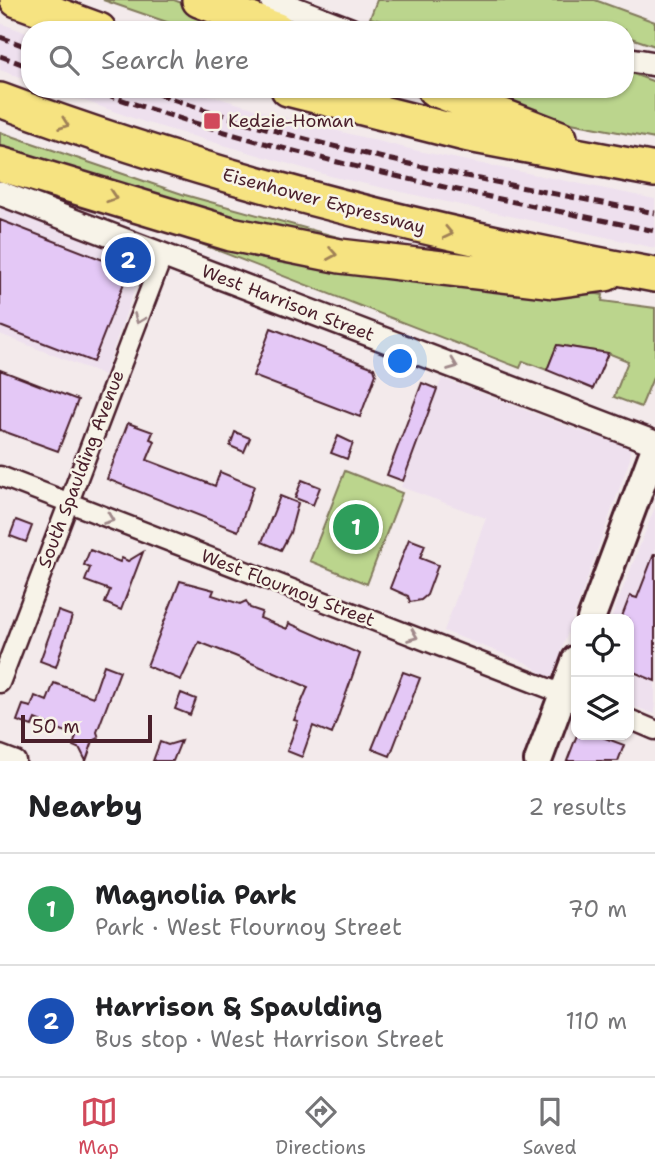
<!DOCTYPE html>
<html lang="en">
<head>
<meta charset="utf-8">
<style>
	:root { --surface:#fff; --page:#f2f2f2; --text:#202124; --muted:#757577; --line:#e0e0e0; --accent:#d1495b }
	body { margin:0; font-family:"Shantell Sans",sans-serif; background:var(--page); color:var(--text) }
	.controls { position:absolute; right:21px; bottom:21px; display:grid; overflow:hidden; border-radius:14px; box-shadow:0 2px 5px #0004 }
	.controls button { width:63px; height:63px; display:grid; place-items:center; padding:0; border:0; border-bottom:2px solid var(--line); background:var(--surface); color:var(--text); font:35px sans-serif }
	.scale { position:absolute; left:21px; bottom:18px; width:131px; box-sizing:border-box; padding-left:7px; border:4px solid #4a1f2b; border-top:0; font-size:19px; line-height:24px; white-space:nowrap; color:#4a1f2b; -webkit-text-stroke:5px #f7f3e8; paint-order:stroke }
	.you { position:absolute; left:401px; top:362px; width:24px; height:24px; margin:-18px; border:5px solid #fff; border-radius:50%; background:#1a73e8; box-shadow:0 0 0 10px #1a73e833 }
	.badge { display:grid; place-items:center; width:46px; height:46px; border-radius:50%; background:var(--accent); color:#fff; font-size:23px; font-weight:700 }
	.pin { position:absolute; translate:-50% -50%; border:4px solid #fff; box-shadow:0 2px 7px #0006 }
	.list { margin:0; padding:0; list-style:none }
	h2 { display:flex; justify-content:space-between; align-items:center; height:91px; margin:0; padding:0 28px; font-size:30px }
	h2 small { font-size:23px; font-weight:400; color:var(--muted) }
	.list li { display:grid; grid-template-columns:46px 1fr auto; gap:21px; align-items:center; box-sizing:border-box; height:112px; padding:0 28px; border-top:2px solid var(--line) }
	.list b { display:block; font-size:26px; white-space:nowrap }
	.list p { margin:0; font-size:23px; white-space:nowrap; color:var(--muted) }
	.list em { font-size:23px; font-style:normal; color:var(--muted) }
	.icon { flex:none; width:38px; height:38px; fill:none; stroke:currentColor; stroke-width:2; stroke-linecap:round; stroke-linejoin:round }
	.map { position:relative; flex:none; width:655px; height:761px; overflow:hidden }
	.search { position:absolute; background:var(--surface); box-shadow:0 2px 5px #0004; left:21px; right:21px; top:21px; height:77px; display:flex; align-items:center; gap:18px; box-sizing:border-box; padding:0 24px; border-radius:28px; color:var(--muted); font-size:26px }
	.sheet { height:315px; background:var(--surface) }
	nav { display:flex; justify-content:space-around; align-items:center; box-sizing:border-box; height:98px; border-top:2px solid var(--line); background:var(--surface); font-size:19px; color:var(--muted) }
	nav a { display:grid; justify-items:center; gap:4px }
	nav .on { color:var(--accent) }
	.map>svg:first-child { display:block }
	.built { fill:#eee0ee }
	.green { fill:#bbd58d; stroke:#827a5c; stroke-width:2 }
	.building { fill:#e4c8f6; stroke:#4a1f2b; stroke-width:2 }
	.lines { fill:none; stroke-linecap:round; stroke-linejoin:round }
	.minor-casing { stroke:#4a1f2b; stroke-width:23 }
	.tertiary-casing { stroke:#4a1f2b; stroke-width:28 }
	.secondary-casing { stroke:#4a1f2b; stroke-width:32 }
	.motorway-casing { stroke:#4a1f2b; stroke-width:38 }
	.minor { stroke:#f7f3e8; stroke-width:18 }
	.tertiary { stroke:#f7f3e8; stroke-width:23 }
	.secondary { stroke:#f7f3e8; stroke-width:26 }
	.motorway { stroke:#f6e381; stroke-width:33 }
	.rail { stroke:#4a1f2b; stroke-width:5; stroke-dasharray:10 5; stroke-linecap:butt }
	.oneway { stroke:#a08156 }
	.oneway2 { stroke:#a0898a }
	.poi-dot { fill:#d1495b; stroke:#f7f3e8; stroke-width:2.5 }
	.labels { text-anchor:middle; stroke-width:5; stroke-linejoin:round; paint-order:stroke }
	.poi-label { font-size:18px; fill:#4a1f2b; stroke:#f7f3e8; text-anchor:start }
	.street-label { font-size:18px; fill:#4a1f2b; stroke:#f7f3e8 }
</style>
</head>
<body>
<div class="map">
<svg width="655" height="761" viewBox="0 0 655 761">
	<rect width="100%" height="100%" fill="#f3eaeb"/>
	<filter id="ink" filterUnits="userSpaceOnUse"><feTurbulence type="fractalNoise" baseFrequency=".0143" numOctaves="2"/><feDisplacementMap in="SourceGraphic" scale="14" xChannelSelector="R" yChannelSelector="G"/><feConvolveMatrix kernelMatrix="1 2 1 2 8 2 1 2 1" color-interpolation-filters="sRGB"/></filter>
	<g filter="url(#ink)">
		<path class="built" d="M0,23L30,34V81L0,70Z
			M51,89H189L286,118L414,150L655,199V248L334,177L144,122Z
			M0,207L144,263L104,375L0,334Z
			M442,378L596,437L608,435L630,448V459L561,652L564,659L558,673L552,677L544,675L527,663L444,631L486,518L401,487Z
			M655,507V714L629,705V619H611Z"/>
		<path class="green" d="M103,0H174L251,30H190Z
			M377,0H595L655,22V46L625,36V30H416L370,18Z
			M625,71L655,82V139L545,118L457,89H625Z
			M0,132L185,195L352,241L331,246L0,150Z
			M111,209L603,295L602,301L655,308V373L641,407L614,397L628,361L608,353L557,345L547,370L523,361L520,368Z
			M345,471L402,493L367,584L310,561Z"/>
		<path class="building" d="M0,220L129,270L93,362L0,326Z
			M271,328L374,368L376,374L360,417L253,376Z
			M557,345L608,353L593,389L547,370Z
			M0,370L78,400L58,451L0,430Z
			M422,383L437,389L403,481L387,475Z
			M128,423L153,432L150,439L155,441L147,460L215,486L220,472L254,486L238,531L107,479Z
			M235,432L250,438L244,452L230,446Z
			M338,436L353,443L347,459L331,453Z
			M302,480L320,487L313,505L295,498Z
			M280,496L298,503L290,533L281,550L262,542Z
			M16,520L32,526L26,542L10,536Z
			M409,539L425,545L420,558L438,565L427,595L421,600L410,602L408,596L390,588Z
			M90,550L120,562L122,558L128,561L143,552L121,610L105,603L110,590L85,581L90,568L84,565Z
			M654,554H655V681L629,670V619H621L630,596L637,598Z
			M180,581L214,590L212,595L240,604L246,601L250,608L262,612L260,618L287,629L289,623L360,654L332,734L313,726L302,757L287,751L298,721L294,720L308,687L235,656L199,642L181,680L147,666Z
			M58,611L72,616L56,667L40,661Z
			M104,665L120,671L97,732L99,738L93,741L86,761L80,749L73,746L76,736L35,719L32,726L17,721L23,705L31,707L35,696L47,701L54,683L93,697Z
			M403,672L420,678L390,756L372,749Z
			M181,693L196,699L190,715L175,709Z
			M577,735H597L624,745L618,761H567Z
			M181,741L173,761H153L160,742L168,745Z"/>
		<g class="lines">
			<g class="minor-casing">
				<path id="minor" d="M0,476L576,699
					M0,683L163,255
					M629,719L655,730
					M0,755L16,761"/>
			</g>
			<g class="tertiary-casing">
				<path id="tertiary" d="M272,0L350,30
					M625,59L655,64
					M0,193L655,443"/>
			</g>
			<g class="secondary-casing">
				<path id="secondary" d="M591,619L655,448
					M538,761L576,659"/>
			</g>
			<g class="motorway-casing">
				<path id="motorway" d="M17,0L99,30
					M199,0L277,30
					M288,89L469,135L655,170
					M434,89L560,138
					M0,100C212,179 433,234 655,275
					M0,164L231,234L340,256L554,281L606,274"/>
			</g>
			<use href="#minor" class="minor"/>
			<use href="#tertiary" class="tertiary"/>
			<use href="#secondary" class="secondary"/>
			<use href="#motorway" class="motorway"/>
			<path class="rail" d="M0,37L30,48
				M0,56L30,67
				M91,89C276,155 464,192 655,231
				M144,89C309,149 483,180 655,213"/>
		</g>
		<defs><path id="oneway-chevron" d="M-2-3.5L2.5 0L-2 3.5" fill="none" stroke-width="1.6" stroke-linecap="round" stroke-linejoin="round" transform="scale(1.75)"/></defs>
		<g class="oneway">
			<use href="#oneway-chevron" transform="translate(64 124) rotate(20)"/>
			<use href="#oneway-chevron" transform="translate(112 197) rotate(18)"/>
			<use href="#oneway-chevron" transform="translate(448 233) rotate(12)"/>
			<use href="#oneway-chevron" transform="translate(332 254) rotate(10)"/>
		</g>
		<g class="oneway2">
			<use href="#oneway-chevron" transform="translate(139 319) rotate(111)"/>
			<use href="#oneway-chevron" transform="translate(453 365) rotate(21)"/>
			<use href="#oneway-chevron" transform="translate(109 519) rotate(21)"/>
			<use href="#oneway-chevron" transform="translate(413 636) rotate(21)"/>
		</g>
	</g>
	<rect class="poi-dot" x="203" y="112" width="18" height="18" rx="3.5"/>
	<g class="labels">
		<g class="poi-label">
			<text x="228" y="127">Kedzie-Homan</text>
		</g>
		<g class="street-label">
			<text transform="translate(324 201) rotate(15)" y="6">Eisenhower Expressway</text>
			<text transform="translate(288 303) rotate(21)" y="6">West Harrison Street</text>
			<text transform="translate(81 469) rotate(-69)" y="6">South Spaulding Avenue</text>
			<text transform="translate(288 588) rotate(21)" y="6">West Flournoy Street</text>
		</g>
	</g>
</svg>
<div class="controls">
<button><svg class="icon" aria-label="locate" viewBox="0 0 24 24"><circle cx="12" cy="12" r="6"/><path d="M12 2v4M12 18v4M2 12h4M18 12h4"/></svg></button>
<button><svg class="icon" aria-label="layers" viewBox="0 0 24 24"><path d="M12 4l9 5-9 5-9-5zM3 14l9 5 9-5"/></svg></button>
</div>
<div class="scale">50 m</div>
<div class="you"></div>
<div class="pin badge" style="left:356px;top:527px;background:#2e9e5b">1</div>
<div class="pin badge" style="left:128px;top:260px;background:#1a4fb4">2</div>
<div class="search"><svg class="icon" aria-label="search" viewBox="0 0 24 24"><circle cx="10" cy="10" r="6"/><path d="M15 15l6 6"/></svg>Search here</div>
</div>
<section class="sheet">
<h2>Nearby<small>2 results</small></h2>
<ul class="list">
<li><span class="badge" style="background:#2e9e5b">1</span><div><b>Magnolia Park</b><p>Park · West Flournoy Street</p></div><em>70 m</em></li>
<li><span class="badge" style="background:#1a4fb4">2</span><div><b>Harrison &amp; Spaulding</b><p>Bus stop · West Harrison Street</p></div><em>110 m</em></li>
</ul>
</section>
<nav>
<a class="on"><svg class="icon" aria-label="map" viewBox="0 0 24 24"><path d="M3 6l6-2 6 2 6-2v14l-6 2-6-2-6 2zM9 4v14M15 6v14"/></svg>Map</a>
<a><svg class="icon" aria-label="directions" viewBox="0 0 24 24"><path d="M12 3l9 9-9 9-9-9zM9 14v-3h6M13 9l2 2-2 2"/></svg>Directions</a>
<a><svg class="icon" aria-label="saved" viewBox="0 0 24 24"><path d="M7 4h10v16l-5-4-5 4z"/></svg>Saved</a>
</nav>
</body>
</html>
